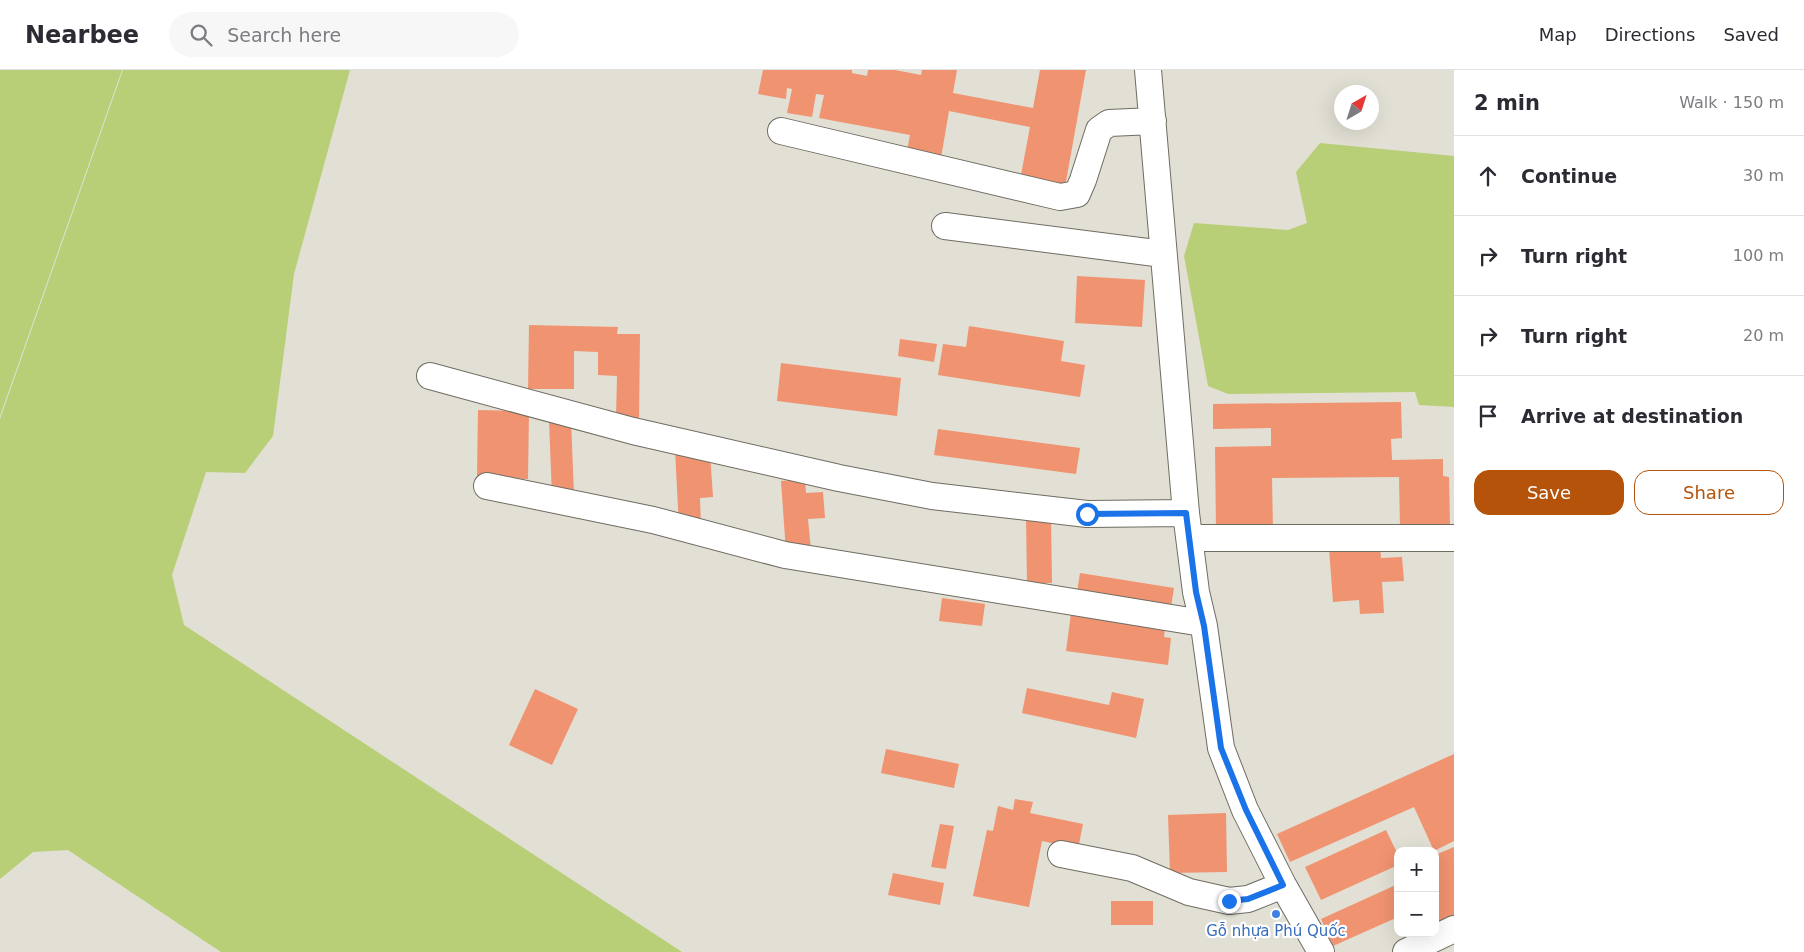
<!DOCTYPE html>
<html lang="en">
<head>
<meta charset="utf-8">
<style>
	:root { --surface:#fff; --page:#f7f7f7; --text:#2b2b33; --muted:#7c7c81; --line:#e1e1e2; --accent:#b45309 }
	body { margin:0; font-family:"DejaVu Sans",sans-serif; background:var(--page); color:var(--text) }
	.controls { position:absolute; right:15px; bottom:15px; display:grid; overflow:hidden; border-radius:10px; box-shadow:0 5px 20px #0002 }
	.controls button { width:45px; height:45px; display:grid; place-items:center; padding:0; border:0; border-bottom:1px solid var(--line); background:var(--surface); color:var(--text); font:25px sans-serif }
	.compass { position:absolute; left:1334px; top:15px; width:45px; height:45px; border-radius:50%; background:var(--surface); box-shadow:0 5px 20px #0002; rotate:39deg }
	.stop { position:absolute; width:15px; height:15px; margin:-11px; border:4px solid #1a73e8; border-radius:50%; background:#fff }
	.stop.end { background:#1a73e8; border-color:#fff; box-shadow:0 1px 5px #0008 }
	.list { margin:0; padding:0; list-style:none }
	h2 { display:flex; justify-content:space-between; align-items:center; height:65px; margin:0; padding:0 20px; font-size:21px }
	h2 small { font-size:16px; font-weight:400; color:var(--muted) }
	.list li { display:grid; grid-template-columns:32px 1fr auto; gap:15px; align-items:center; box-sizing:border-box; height:80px; padding:0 20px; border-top:1px solid var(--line) }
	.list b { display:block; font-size:19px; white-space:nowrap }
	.list em { font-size:16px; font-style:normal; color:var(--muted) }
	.actions { display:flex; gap:10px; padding:15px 20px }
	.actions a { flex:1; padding:11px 0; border:1px solid var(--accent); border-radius:15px; text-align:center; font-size:18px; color:var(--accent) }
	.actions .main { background:var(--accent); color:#fff }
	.icon { flex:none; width:28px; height:28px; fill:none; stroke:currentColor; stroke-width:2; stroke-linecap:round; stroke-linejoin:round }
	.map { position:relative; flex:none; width:1454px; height:882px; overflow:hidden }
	header { display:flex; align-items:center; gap:30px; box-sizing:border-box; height:70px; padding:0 25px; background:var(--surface); border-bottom:1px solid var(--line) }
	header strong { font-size:24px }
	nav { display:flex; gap:28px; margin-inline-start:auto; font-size:18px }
	.search { width:350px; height:45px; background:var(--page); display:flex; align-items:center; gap:12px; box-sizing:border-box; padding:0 18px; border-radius:28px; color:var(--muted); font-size:19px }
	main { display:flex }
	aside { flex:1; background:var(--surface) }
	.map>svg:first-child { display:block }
	.green { fill:#b8cf77 }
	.building { fill:#f09370 }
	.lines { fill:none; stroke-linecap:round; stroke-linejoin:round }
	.minor-casing { stroke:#6f6c62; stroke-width:28 }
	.minor { stroke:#fff; stroke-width:26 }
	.route { stroke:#1a73e8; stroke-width:6 }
	.shop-dot { fill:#3f7fe0; stroke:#fff; stroke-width:2 }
	.labels { text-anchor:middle; stroke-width:4.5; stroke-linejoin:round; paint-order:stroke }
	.shop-label { font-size:15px; fill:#366cbe; stroke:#fff }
</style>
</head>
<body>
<header>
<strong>Nearbee</strong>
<div class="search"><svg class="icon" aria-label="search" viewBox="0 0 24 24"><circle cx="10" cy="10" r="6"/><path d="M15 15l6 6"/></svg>Search here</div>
<nav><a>Map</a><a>Directions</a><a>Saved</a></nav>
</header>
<main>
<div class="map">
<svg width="1454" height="882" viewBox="0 0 1454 882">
	<rect width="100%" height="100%" fill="#e2dfd4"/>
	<path class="green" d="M0,0H122L0,346Z
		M123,0H350L294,204L273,366L245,403L206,402L172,505L184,555L682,882H221L68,780L33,782L0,809V349Z
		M1320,73L1454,86V337L1419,335L1415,322L1228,324L1208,316L1184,186L1194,153L1288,160L1307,153L1296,102Z"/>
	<path class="building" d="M763,0H852V3L867,6L868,0H895L921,5L922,0H957L953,23L1033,38L1040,0H1086L1065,117L1020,110L1030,57L949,41L941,88L907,81L910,65L819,48L824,25L816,24L812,47L787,43L792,19L787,18L786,29L758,24Z
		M1077,206L1145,210L1142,257L1075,253Z
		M529,255L618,257L617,264H640L639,350L616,349L617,306L598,305V282L574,281V319H528Z
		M969,256L1064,271L1061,291L1085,295L1080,327L938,305L943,274L966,277Z
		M900,269L937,274L934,292L898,286Z
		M781,293L901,308L897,346L777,331Z
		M1401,332L1402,368L1391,369L1392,390L1443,389V406L1449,407L1450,456L1400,457L1399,407L1272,408L1273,461H1216L1215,377L1271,376V358L1213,359V334Z
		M478,340L529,341L528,409L477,408Z
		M571,349L574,426L552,427L549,350Z
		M938,359L1080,378L1076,404L934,385Z
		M675,380L710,384L713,427L700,428L701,457L679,456Z
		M805,409L806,423L823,422L825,448L808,449L811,480L786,482L781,411Z
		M1026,447H1051L1052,513H1027Z
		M1380,475L1381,488L1402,487L1404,511L1382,512L1384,543L1360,544L1359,530L1333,532L1329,478Z
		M1080,503L1174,518L1170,543L1076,528Z
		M942,528L985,534L982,556L939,551Z
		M1072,536L1166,549L1164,567L1171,568L1168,595L1066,581Z
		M1027,618L1109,635L1112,622L1144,629L1136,668L1022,643Z
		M535,619L578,639L552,695L509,675Z
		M886,679L959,694L954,718L881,703Z
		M1454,684V771L1434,781L1414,737L1290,792L1277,764Z
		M1015,729L1033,732L1030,743L1083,754L1078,779L1042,771L1029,837L973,826L987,760L993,761L998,736L1013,740Z
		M1226,743L1227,802L1170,803L1168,745Z
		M940,754L954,756L946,799L931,797Z
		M1386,760L1398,785V795L1321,830L1305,797Z
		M1454,777V852L1439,859L1435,851V785Z
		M893,803L944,813L940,835L888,825Z
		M1398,814V847L1333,876L1321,849Z
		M1111,831H1153V855H1111Z"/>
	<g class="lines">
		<g class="minor-casing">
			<path id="minor" d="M1148,0L1186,443L1196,522L1204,556L1221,678L1245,740L1283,815L1321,882
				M781,61L1060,127L1077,124L1083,110L1099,60L1109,53L1153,51
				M945,156L1163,184
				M430,306L633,361L839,408L932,426L1087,444L1186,443
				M487,416L653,450L785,485L1202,553
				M1190,468H1454
				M1061,784L1132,798L1189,822L1229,831L1248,829L1283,815
				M1406,882L1454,859"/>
		</g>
		<use href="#minor" class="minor"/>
	</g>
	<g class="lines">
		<path class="route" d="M1087,444L1186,443L1196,522L1204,556L1221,678L1246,740L1283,815L1248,829L1229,831"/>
	</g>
	<circle class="shop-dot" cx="1276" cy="844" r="5"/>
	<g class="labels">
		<g class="shop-label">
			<text x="1276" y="866">Gỗ nhựa Phú Quốc</text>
		</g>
	</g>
</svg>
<div class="controls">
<button>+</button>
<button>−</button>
</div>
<svg class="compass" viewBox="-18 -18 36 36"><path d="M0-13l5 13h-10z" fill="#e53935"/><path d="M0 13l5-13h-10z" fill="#7c7c81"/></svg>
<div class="stop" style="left:1087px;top:444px"></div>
<div class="stop end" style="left:1229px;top:831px"></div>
</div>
<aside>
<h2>2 min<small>Walk · 150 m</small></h2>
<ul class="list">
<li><svg class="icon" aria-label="ahead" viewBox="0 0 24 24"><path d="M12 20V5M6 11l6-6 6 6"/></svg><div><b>Continue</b></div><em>30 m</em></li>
<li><svg class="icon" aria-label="right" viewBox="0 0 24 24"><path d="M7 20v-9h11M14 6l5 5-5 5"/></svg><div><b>Turn right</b></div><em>100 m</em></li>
<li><svg class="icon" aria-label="right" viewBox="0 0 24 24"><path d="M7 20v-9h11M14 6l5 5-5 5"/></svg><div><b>Turn right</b></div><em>20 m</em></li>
<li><svg class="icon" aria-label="arrive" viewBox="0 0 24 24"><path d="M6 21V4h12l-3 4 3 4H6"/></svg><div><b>Arrive at destination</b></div></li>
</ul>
<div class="actions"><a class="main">Save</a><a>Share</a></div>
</aside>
</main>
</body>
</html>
